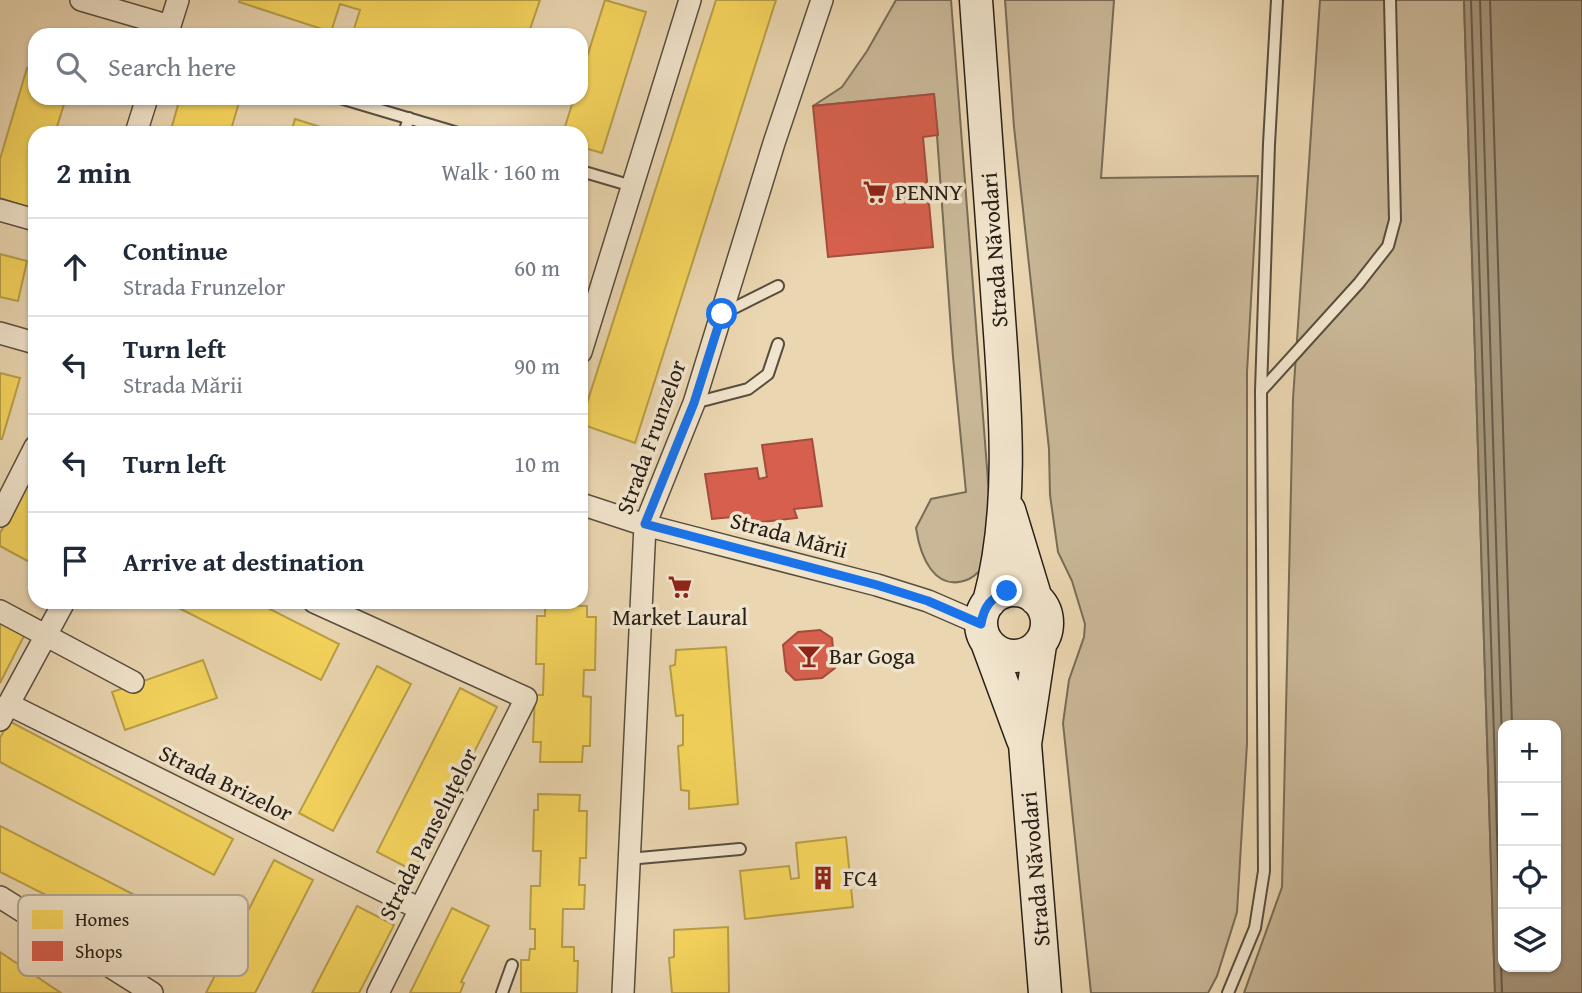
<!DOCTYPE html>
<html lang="en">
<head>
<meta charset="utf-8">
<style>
	:root { --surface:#fff; --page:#f2f2f3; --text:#1f2937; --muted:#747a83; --line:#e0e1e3 }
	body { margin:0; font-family:"Gentium Book Plus",serif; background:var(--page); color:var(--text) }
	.controls { position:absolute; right:21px; bottom:21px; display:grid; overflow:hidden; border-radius:14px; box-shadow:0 2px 5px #0004 }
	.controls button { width:63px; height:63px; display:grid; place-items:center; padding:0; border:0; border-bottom:2px solid var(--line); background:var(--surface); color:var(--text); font:35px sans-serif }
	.stop { position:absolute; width:21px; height:21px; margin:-16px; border:5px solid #1a73e8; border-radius:50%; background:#fff }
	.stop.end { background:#1a73e8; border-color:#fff; box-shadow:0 2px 7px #0008 }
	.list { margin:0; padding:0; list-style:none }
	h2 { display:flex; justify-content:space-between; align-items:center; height:91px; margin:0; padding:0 28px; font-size:30px }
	h2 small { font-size:23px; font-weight:400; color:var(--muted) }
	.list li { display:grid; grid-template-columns:46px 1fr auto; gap:21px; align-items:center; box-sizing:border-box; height:98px; padding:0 28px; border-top:2px solid var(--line) }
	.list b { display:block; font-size:26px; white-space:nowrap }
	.list p { margin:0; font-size:23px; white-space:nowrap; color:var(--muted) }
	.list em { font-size:23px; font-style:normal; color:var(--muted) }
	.icon { flex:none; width:38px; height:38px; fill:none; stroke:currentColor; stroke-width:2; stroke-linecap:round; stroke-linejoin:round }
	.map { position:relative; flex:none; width:1582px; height:993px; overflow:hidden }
	.search { position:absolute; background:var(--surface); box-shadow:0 2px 5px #0004; left:28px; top:28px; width:560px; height:77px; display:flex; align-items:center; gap:18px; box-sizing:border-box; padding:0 24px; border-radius:21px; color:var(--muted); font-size:26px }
	.panel { position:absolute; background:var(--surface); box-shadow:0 2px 5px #0004; left:28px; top:126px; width:560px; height:483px; border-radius:21px }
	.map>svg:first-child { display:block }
	.green { fill:#c9b797; stroke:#786c57; stroke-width:2 }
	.water { fill:#a8987d; stroke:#756854; stroke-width:2; fill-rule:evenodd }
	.homes { fill:#f6d55c; stroke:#b89f47; stroke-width:2 }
	.shops { fill:#d6604d; stroke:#a24d3d; stroke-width:2 }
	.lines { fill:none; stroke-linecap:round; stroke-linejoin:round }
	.shore { stroke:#685c4a; stroke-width:2 }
	.lane-casing { stroke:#584e3e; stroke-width:14 }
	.street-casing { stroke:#584e3e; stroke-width:24 }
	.secondary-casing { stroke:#282017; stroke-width:35 }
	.lane { stroke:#f1e4cc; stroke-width:10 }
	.street { stroke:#f1e4cc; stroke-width:21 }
	.secondary { stroke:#f1e4cc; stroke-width:32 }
	.route { stroke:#1a73e8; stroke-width:9 }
	.labels { text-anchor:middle; stroke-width:7; stroke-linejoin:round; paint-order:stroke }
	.poi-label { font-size:23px; fill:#282017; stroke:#f1e4cc; text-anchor:start }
	.street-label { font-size:23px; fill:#282017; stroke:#f1e4cc }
	.key { fill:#f1e4cc; stroke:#b5a996; stroke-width:2 }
	.key-label { font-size:19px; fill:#282017 }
</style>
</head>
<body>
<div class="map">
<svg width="1582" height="993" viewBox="0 0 1582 993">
	<rect width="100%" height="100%" fill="#ead6b1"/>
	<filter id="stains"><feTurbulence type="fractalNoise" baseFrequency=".00286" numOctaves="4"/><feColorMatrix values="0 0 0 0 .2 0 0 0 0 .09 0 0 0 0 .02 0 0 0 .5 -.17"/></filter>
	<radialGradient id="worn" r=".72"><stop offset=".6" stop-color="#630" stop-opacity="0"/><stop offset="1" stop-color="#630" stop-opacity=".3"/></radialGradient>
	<path class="green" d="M896,0H951L989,494C989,509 991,548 988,560C985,567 975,576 969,579C934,594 920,555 916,528L931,499L966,492L953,357L934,94L813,106L842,87L867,51Z
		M1005,0H1114L1101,178L1258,176L1247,372V744L1237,912L1217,976L1208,993H1091L1063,723L1069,680L1084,637L1085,624L1072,581L1058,552L1050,495L1049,449L1014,127Z
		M1320,0H1464L1495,993H1244L1282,887L1293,399Z"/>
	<path class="water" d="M1464,0H1582V993H1495ZM1503,725H1556V967H1503Z"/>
	<path class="homes" d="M240,0H540L528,35H352L360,10L340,4L331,32L239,2Z
		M605,0L646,12L602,153L581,147V133H563L574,98H581V76Z
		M716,0H776L635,443L581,424V422Z
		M27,68L35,71V98H66L55,133H35L33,209L0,198V159Z
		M180,98L240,99L230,133H170Z
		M295,119L340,133H291Z
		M0,254L27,261L18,301L0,297Z
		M0,373L20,378L2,439H0Z
		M27,486L35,491V565L0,546V533Z
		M167,602H256L339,644L321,680Z
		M479,602H497L495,607Z
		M545,605L587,606V617H596L595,670H584L583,696L591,697L590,746H583L582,762H540L541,742H533L535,695H543L544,664H536L537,616H545Z
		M0,622L25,634L0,683Z
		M726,647L738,804L689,809V791L681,790L678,746L683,745V715L676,716L670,666L675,665L676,650Z
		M203,660L217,698L125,730L112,692Z
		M377,666L411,684L333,831L299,813Z
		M460,688L497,707L414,871L377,852Z
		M9,721L233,839L214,875L0,762V738Z
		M538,794L580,795L579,811H587L586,858H580L579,885H585L584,909H563L562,947H574V961H578L577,993H521V960H529L530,949H535V929H530L531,886H540L541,851H533L534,810H538Z
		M0,826L191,924L173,959L0,872Z
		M846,837L853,907L745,919L740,871L789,866L791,879L799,878L796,843Z
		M274,860L313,880L255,993H206Z
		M357,906L394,925L359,993H312Z
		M452,908L489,926L461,982L464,983L460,993H410Z
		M728,927L729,993H672L669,958L674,957V930Z
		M0,952L61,993H0Z"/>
	<path class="shops" d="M934,94L938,135L923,137L933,247L828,257L813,106Z
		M812,439L822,506L794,509L797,518L744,524L743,516L712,519L705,474L757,468L759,479L767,477L762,445Z
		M820,630L832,638L835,668L822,678L795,680L786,671L783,645L798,632Z"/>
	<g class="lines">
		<path class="shore" d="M1471,0L1502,993
			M1480,0L1503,776
			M1490,0L1512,725"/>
		<g class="lane-casing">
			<path id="lane" d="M340,98L458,133
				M404,133L409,118
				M581,171L632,186
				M722,314L778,286
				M1261,391L1359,283L1388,246L1395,220L1390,0
				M694,403L748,389L768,374L778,344
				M628,859L740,849
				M502,993L512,965
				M1228,993L1255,928L1264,871L1261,391L1269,144L1277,0"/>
		</g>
		<g class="street-casing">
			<path id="street" d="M81,0L170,26
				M167,35L178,0
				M136,133L147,98
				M0,210L35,220
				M0,333L35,343
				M581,352L690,0
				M581,504L645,525L877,585L928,601L981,624
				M0,516L35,447
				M314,602L526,698L378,993
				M0,611L133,682
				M8,704L420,909
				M0,720L64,602
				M0,897L152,993
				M623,993L645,525L694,403L774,143L822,0"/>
		</g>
		<g class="secondary-casing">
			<path id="secondary" d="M976,0C983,97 990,194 997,291C1004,393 1016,502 989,602
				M1009,510L1036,599
				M981 623a33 33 0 1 1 66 0a33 33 0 1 1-66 0Z
				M988,645L1023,740
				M1040,645L1025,744L1045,993"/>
		</g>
		<use href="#lane" class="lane"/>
		<use href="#street" class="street"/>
		<use href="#secondary" class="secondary"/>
	</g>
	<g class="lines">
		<path class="route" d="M722,314L694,403L645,524L877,585L928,601L981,624C984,606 991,598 1007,591"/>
	</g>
	<defs>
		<g id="supermarket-bare" transform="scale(1.89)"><path d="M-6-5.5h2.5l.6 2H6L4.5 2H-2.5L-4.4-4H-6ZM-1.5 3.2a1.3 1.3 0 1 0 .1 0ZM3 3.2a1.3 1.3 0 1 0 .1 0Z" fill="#8f2418" stroke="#f1e4cc" stroke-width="2.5" paint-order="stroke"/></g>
		<g id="bar-bare" transform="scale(1.89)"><path d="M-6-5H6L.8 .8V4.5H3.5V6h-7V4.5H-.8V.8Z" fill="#8f2418" stroke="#f1e4cc" stroke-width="2.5" paint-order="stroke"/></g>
		<g id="building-bare" transform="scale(1.89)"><path d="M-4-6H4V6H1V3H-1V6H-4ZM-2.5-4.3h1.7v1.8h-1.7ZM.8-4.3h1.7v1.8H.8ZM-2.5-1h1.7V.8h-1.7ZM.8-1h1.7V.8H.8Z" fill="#8f2418" stroke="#f1e4cc" stroke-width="2.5" paint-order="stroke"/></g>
	</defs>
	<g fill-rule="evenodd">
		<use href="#supermarket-bare" x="875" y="192"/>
		<use href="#supermarket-bare" x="680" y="587"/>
		<use href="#bar-bare" x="809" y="656"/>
		<use href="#building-bare" x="823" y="878"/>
	</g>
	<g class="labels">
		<g class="poi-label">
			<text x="895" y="200">PENNY</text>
			<text x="680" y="625" text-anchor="middle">Market Laural</text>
			<text x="829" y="664">Bar Goga</text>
			<text x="843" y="886">FC4</text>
		</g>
		<g class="street-label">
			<text transform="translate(994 250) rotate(-94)" y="8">Strada Năvodari</text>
			<text transform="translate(651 437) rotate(-70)" y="8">Strada Frunzelor</text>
			<text transform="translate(789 535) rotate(15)" y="8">Strada Mării</text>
			<text transform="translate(226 783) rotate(26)" y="8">Strada Brizelor</text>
			<text transform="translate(428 834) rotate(-63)" y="8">Strada Panseluțelor</text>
			<text transform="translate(1035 869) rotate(-95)" y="8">Strada Năvodari</text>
		</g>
	</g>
	<rect x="18" y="895" width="230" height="81" rx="10" class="key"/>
	<rect x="32" y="910" width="31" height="19" fill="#f6d55c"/>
	<rect x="32" y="941" width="31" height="20" fill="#d6604d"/>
	<g class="key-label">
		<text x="75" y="926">Homes</text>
		<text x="75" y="958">Shops</text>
	</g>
	<rect width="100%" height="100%" filter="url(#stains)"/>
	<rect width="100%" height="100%" fill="url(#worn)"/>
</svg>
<div class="controls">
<button>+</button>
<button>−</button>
<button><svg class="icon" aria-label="locate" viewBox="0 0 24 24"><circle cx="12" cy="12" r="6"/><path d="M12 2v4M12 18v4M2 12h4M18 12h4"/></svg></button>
<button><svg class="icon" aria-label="layers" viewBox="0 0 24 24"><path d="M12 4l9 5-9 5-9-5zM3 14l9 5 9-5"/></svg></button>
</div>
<div class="stop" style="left:722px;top:314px"></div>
<div class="stop end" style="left:1007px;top:591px"></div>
<div class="search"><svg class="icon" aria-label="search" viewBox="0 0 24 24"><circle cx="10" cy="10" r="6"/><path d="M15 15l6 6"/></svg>Search here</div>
<section class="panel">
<h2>2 min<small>Walk · 160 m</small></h2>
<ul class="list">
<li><svg class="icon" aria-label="ahead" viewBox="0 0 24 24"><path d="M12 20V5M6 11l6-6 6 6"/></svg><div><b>Continue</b><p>Strada Frunzelor</p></div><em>60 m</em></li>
<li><svg class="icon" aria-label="left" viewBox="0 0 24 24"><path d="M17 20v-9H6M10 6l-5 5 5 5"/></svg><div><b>Turn left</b><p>Strada Mării</p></div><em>90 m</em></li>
<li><svg class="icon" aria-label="left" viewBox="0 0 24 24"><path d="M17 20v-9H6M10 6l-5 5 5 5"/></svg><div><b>Turn left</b></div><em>10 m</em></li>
<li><svg class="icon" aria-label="arrive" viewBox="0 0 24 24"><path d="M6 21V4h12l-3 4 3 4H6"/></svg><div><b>Arrive at destination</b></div></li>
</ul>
</section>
</div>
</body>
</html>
